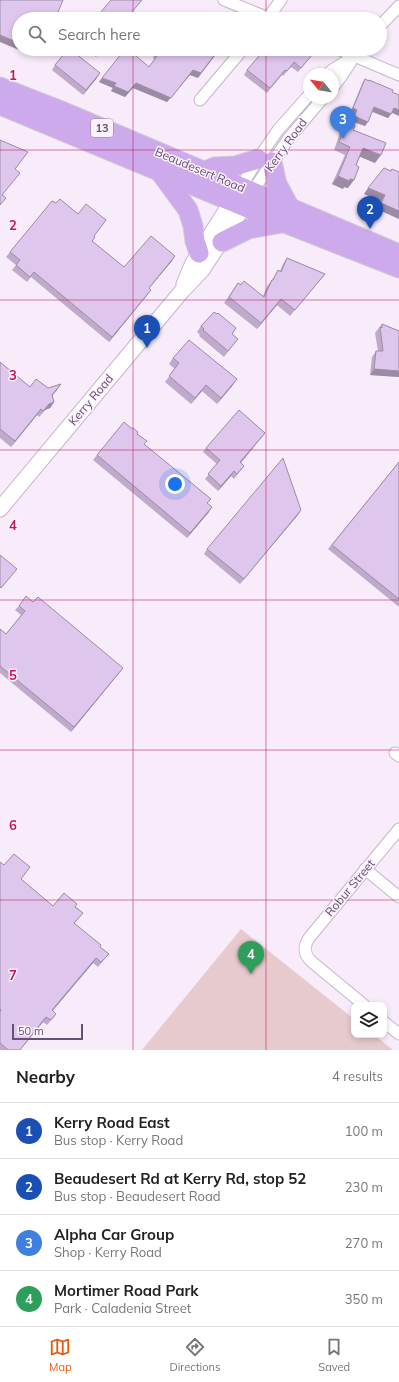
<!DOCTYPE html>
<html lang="en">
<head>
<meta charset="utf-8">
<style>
	:root { --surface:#fff; --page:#f6f6f6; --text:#222; --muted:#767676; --line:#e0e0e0; --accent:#ea580c }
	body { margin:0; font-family:Mulish,sans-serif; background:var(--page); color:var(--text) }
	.controls { position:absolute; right:12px; bottom:12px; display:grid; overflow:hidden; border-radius:8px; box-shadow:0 2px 6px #0003 }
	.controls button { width:36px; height:36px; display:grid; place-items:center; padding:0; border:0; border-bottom:1px solid var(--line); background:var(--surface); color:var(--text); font:20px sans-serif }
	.compass { position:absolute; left:303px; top:68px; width:36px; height:36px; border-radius:50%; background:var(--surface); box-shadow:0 2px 6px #0003; rotate:300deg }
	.scale { position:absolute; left:12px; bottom:10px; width:71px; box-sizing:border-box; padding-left:4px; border:2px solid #655172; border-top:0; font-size:11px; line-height:14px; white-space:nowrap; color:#655172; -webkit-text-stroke:3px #fbf1fd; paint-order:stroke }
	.you { position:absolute; left:175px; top:484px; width:14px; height:14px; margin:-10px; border:3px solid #fff; border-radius:50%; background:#1a73e8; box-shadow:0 0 0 6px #1a73e833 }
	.badge { display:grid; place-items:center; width:26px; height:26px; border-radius:50%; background:var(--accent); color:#fff; font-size:13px; font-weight:700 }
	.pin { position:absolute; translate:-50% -33px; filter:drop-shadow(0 1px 2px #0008) }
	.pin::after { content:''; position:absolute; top:21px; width:14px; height:12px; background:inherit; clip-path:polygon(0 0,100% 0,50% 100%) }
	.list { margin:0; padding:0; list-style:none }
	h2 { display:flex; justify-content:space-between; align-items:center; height:52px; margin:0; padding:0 16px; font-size:17px }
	h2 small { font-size:13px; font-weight:400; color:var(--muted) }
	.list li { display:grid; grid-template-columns:26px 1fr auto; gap:12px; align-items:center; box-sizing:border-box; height:56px; padding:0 16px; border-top:1px solid var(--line) }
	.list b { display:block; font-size:15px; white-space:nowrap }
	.list p { margin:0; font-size:13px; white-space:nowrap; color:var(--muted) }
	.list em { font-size:13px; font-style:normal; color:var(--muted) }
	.icon { flex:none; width:22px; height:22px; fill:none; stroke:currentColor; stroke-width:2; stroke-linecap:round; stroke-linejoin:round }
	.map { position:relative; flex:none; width:399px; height:1050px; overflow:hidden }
	.search { position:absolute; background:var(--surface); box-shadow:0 2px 6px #0003; left:12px; right:12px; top:12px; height:44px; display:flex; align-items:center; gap:10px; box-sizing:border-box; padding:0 14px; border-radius:22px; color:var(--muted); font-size:15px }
	.sheet { height:276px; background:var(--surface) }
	nav { display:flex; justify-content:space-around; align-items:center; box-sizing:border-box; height:56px; border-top:1px solid var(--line); background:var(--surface); font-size:11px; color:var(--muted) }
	nav a { display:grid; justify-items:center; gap:2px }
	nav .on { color:var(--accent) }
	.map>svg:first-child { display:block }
	.green { fill:#e6cace }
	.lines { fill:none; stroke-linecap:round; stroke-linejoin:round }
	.street-casing { stroke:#c6b5cd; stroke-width:13 }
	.secondary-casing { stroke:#c7b3cf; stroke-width:17 }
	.highway-casing { stroke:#d1cbd5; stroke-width:21 }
	.street { stroke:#fff; stroke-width:11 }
	.secondary { stroke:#fff; stroke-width:15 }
	.highway { stroke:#ccaaec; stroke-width:19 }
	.wall { fill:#c0aacb }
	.shaded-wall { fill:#9c8ba5 }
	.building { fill:#dfc6ec; stroke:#9c8ba5 }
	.grid { fill:none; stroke:#c2185b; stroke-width:1; stroke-opacity:0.55 }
	.labels { text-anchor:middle; stroke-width:3; stroke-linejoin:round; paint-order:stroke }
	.shield { fill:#fbf1fd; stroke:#92819c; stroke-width:1 }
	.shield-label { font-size:11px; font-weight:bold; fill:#655172 }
	.street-label { font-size:12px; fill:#655172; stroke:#fbf1fd }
	.grid-label { font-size:13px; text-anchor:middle; font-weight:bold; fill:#c2185b; stroke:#fbf1fd; stroke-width:3; stroke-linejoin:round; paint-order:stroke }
</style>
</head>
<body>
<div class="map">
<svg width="399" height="1050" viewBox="0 0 399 1050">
	<rect width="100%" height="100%" fill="#f8ebfa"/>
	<path class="green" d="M241,929L354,1019V1035H374L393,1050H142Z"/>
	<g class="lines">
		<g class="street-casing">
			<path id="street" d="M224,0L271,19
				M267,19L281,0
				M380,26L399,6
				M338,49L399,75
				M328,74L332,70L352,58
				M333,87C344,75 350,61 360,49
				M200,100L243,49
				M241,187L258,159L278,130L309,95
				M252,192L289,138L323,98
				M395,753L399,756
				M365,869L399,897
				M364,1005L312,962C304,955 303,947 309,938L399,829
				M384,1022L399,1034"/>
		</g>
		<g class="secondary-casing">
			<path id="secondary" d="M184,284L193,263L237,193
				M0,509L182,291L202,270L249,198"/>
		</g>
		<g class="highway-casing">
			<path id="highway" d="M0,87L59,110L399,254
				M0,105L262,214L399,268
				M272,162L277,184L290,208
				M160,172L188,210L193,226L195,241L199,253
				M203,172L215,167L235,166L258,159
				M222,242L248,229L282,223"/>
		</g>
		<use href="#street" class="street"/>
		<use href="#secondary" class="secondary"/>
		<use href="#highway" class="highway"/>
	</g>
	<path class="wall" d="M86,49H102L96,57Z
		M156,53L198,78L190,75L167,102L133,88L125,97L111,91L113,88L99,82L102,78L149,67L154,60L153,57Z
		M312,55L298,72L291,67L283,76L282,75L267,93L244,75L247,70Z
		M55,65L97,78L83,95L52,70Z
		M365,79L392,92L399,116L392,113L388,118L372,112L365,126L351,121L354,114L350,113L362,84Z
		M347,123L353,130L375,163L360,156L348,188L344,187L343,189L332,184L345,155L334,150L341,130Z
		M392,169L399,219L377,209L381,201L364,194L390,171Z
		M56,203L78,214L106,220L94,236L95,237L92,241L124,267L172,261L149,288L148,294L109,342L31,277L27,282L12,270L16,265L6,257L10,252Z
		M287,258L325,274L290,316L277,305L257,329L224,303L238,283L241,285L263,296L267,286L272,280L278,270L280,271L283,264Z
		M382,324L399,331V377L370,375L372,357L376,351H378L375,333Z
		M201,326L232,334L238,339L224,357L199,336L200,335L197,332Z
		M173,358L233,385L217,404L202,391L191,404L165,382L175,369L169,364Z
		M0,362L30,387L48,388L61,384L52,396L54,402L50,408L45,410L39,417L37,415L11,447L0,438Z
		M265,433L241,463L244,466L241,470L234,479L231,476L218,491L205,479L217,464L203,452L206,448Z
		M137,434L145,445L208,504L209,512L187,538L93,460L97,455Z
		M399,462V607L328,549Z
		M301,510L240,584L204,554L207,549Z
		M19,606L120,672L71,732L0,673V629L6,634L21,615L15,610Z
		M0,862L4,865L30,867L21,879L53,906L76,907L83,913L74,924L100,947L109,954L98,967L93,963L52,1011L56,1014L53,1018L47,1025L43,1022L20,1050H0Z"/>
	<path class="shaded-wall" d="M0,35L19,43V49H36L31,55L0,42Z
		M220,49L198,78L190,75L167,102L133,88L125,97L111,91L114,86L193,70Z
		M100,73L97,78L83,95L86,90Z
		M102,78L116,83L113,88L99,82Z
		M374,107L391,114L388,118L371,111Z
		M353,108L357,110L354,114L350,113Z
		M394,108L399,110V116L391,112Z
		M354,116L368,122L365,126L351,121Z
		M363,148L381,155L375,163L358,156Z
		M338,176L354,180L348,188L344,187L343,189L332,184Z
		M368,188L385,195L381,201L364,194Z
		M381,203L399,211V219L377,209Z
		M175,256L172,261L146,292L149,288Z
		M151,290L148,294L109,342L112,337Z
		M281,299L277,305L257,329L261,323Z
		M374,369L399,371V377L370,375Z
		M237,379L233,385L217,404L221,398Z
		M61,384L57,390L48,401L52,395Z
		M206,385L202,391L191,404L195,398Z
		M54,402L50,408L45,410L39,417L49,404Z
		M41,409L37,415L11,447L15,441Z
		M265,433L262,437L237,467L240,462Z
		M234,471L231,476L218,491L221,486Z
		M212,507L209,512L187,538L190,533Z
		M301,510L298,515L240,584L244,579Z
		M123,668L120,672L71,732L74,727Z
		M96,958L93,963L49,1015L52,1010Z
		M46,1017L43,1022L20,1050Z"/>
	<path class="building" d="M0,0H63L55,19H19V43L0,35Z
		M111,0H142L126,19H95Z
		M190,13L197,18L199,15L204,19H184L186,16H187Z
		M68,49H70L100,73L86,90L55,65Z
		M95,49H102L99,53Z
		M125,49H128L149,67L157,56L156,53L159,49H219L201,73L193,70L171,98L136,83L128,92L114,86L116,83L102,78Z
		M265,49H298L312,55L301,68L294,62L287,71L285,70L270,88L247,70Z
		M365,79L369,81V80L393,90L392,92L399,95V110L394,108L391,114L374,107L368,122L354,116L357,110L353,108Z
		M347,123L355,126L353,130L386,143L381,155L363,148L356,165L359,167L354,180L350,179L349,181L338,176L350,147L339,142Z
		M0,140L28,152L15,169L20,173L2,195L6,198L0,205Z
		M384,168L391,171L392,169L399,172V211L381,203L385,195L368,188Z
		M60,199L78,214L86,204L106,220L94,236L95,237L92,241L124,267L151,236L175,256L149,288L151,290L112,337L34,272L30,277L16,265L20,260L10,252L52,201L56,203Z
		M287,258L325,274L295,310L281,299L261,323L229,297L238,283L241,285L244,281L264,297L272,280H273L278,270L281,272Z
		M214,312L217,314L218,313L236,328L232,334L238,339L228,351L203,330L204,329L201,326Z
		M382,324L399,331V371L374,369L376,351H383L380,327L382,328Z
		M189,340L237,379L221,398L206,385L195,398L169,376L179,363L173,358Z
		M0,362L30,387L36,379L48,388L61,384L52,395L54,402L49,404L43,411L41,409L15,441L0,429Z
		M239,410L265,433L240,462L244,466L237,474L234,471L221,486L208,474L220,460L206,448Z
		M124,422L131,428H133L138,432L137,434L147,441L144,444L211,499L207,503L212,507L190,533L97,455Z
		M283,458L301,510L244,579L207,549Z
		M399,462V599L332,545Z
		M0,555L17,569L1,588L0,587Z
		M26,596L33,602L38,597L123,668L74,727L0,666V629L6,634L25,611L19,606Z
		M14,854L30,867L21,879L53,906L64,893L77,904L75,907L83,913L74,923L101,945L100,947L109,954L101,962L96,958L52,1010L56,1014L51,1020L46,1017L20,1050H8L0,1043V1012L1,1010L0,1009V862L4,865Z"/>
	<path class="grid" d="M133,0V19M266,0V19M133,49V1050M266,49V1050M0,150H399M0,300H399M0,450H399M0,600H399M0,750H399M0,900H399"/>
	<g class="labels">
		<rect class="shield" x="91" y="119" width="22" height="18" rx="3"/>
		<g class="shield-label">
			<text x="102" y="132">13</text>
		</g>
		<g class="street-label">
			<text transform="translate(286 145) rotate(-54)" y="4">Kerry Road</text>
			<text transform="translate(200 170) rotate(23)" y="4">Beaudesert Road</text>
			<text transform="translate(91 400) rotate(-50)" y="4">Kerry Road</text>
			<text transform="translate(350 888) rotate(-50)" y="4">Robur Street</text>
		</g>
	</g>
	<g class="grid-label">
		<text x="13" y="80">1</text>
		<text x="13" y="230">2</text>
		<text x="13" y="380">3</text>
		<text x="13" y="530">4</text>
		<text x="13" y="680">5</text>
		<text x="13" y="830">6</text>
		<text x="13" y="980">7</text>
	</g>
</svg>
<div class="controls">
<button><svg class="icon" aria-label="layers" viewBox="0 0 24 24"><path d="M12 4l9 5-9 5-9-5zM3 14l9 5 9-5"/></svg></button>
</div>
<svg class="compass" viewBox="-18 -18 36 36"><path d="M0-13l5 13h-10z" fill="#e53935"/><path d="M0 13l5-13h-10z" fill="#767676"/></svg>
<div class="scale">50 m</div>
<div class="you"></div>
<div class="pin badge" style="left:147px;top:348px;background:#1a4fb4">1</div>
<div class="pin badge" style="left:370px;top:229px;background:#1a4fb4">2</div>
<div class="pin badge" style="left:343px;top:139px;background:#3f7fe0">3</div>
<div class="pin badge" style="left:251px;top:974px;background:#2e9e5b">4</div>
<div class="search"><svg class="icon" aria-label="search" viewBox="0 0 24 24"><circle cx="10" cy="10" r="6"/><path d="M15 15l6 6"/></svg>Search here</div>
</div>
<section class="sheet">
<h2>Nearby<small>4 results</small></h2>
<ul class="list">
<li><span class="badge" style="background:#1a4fb4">1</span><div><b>Kerry Road East</b><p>Bus stop · Kerry Road</p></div><em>100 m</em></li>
<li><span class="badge" style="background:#1a4fb4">2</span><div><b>Beaudesert Rd at Kerry Rd, stop 52</b><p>Bus stop · Beaudesert Road</p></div><em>230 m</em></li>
<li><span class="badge" style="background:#3f7fe0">3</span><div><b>Alpha Car Group</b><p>Shop · Kerry Road</p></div><em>270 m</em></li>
<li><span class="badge" style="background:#2e9e5b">4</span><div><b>Mortimer Road Park</b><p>Park · Caladenia Street</p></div><em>350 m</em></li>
</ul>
</section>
<nav>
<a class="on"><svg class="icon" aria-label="map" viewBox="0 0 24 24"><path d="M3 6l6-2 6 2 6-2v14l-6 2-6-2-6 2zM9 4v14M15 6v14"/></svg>Map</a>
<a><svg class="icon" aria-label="directions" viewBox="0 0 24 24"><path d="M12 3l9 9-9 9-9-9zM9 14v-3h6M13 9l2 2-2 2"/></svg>Directions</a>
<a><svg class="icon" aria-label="saved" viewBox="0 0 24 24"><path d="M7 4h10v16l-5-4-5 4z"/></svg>Saved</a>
</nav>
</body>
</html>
